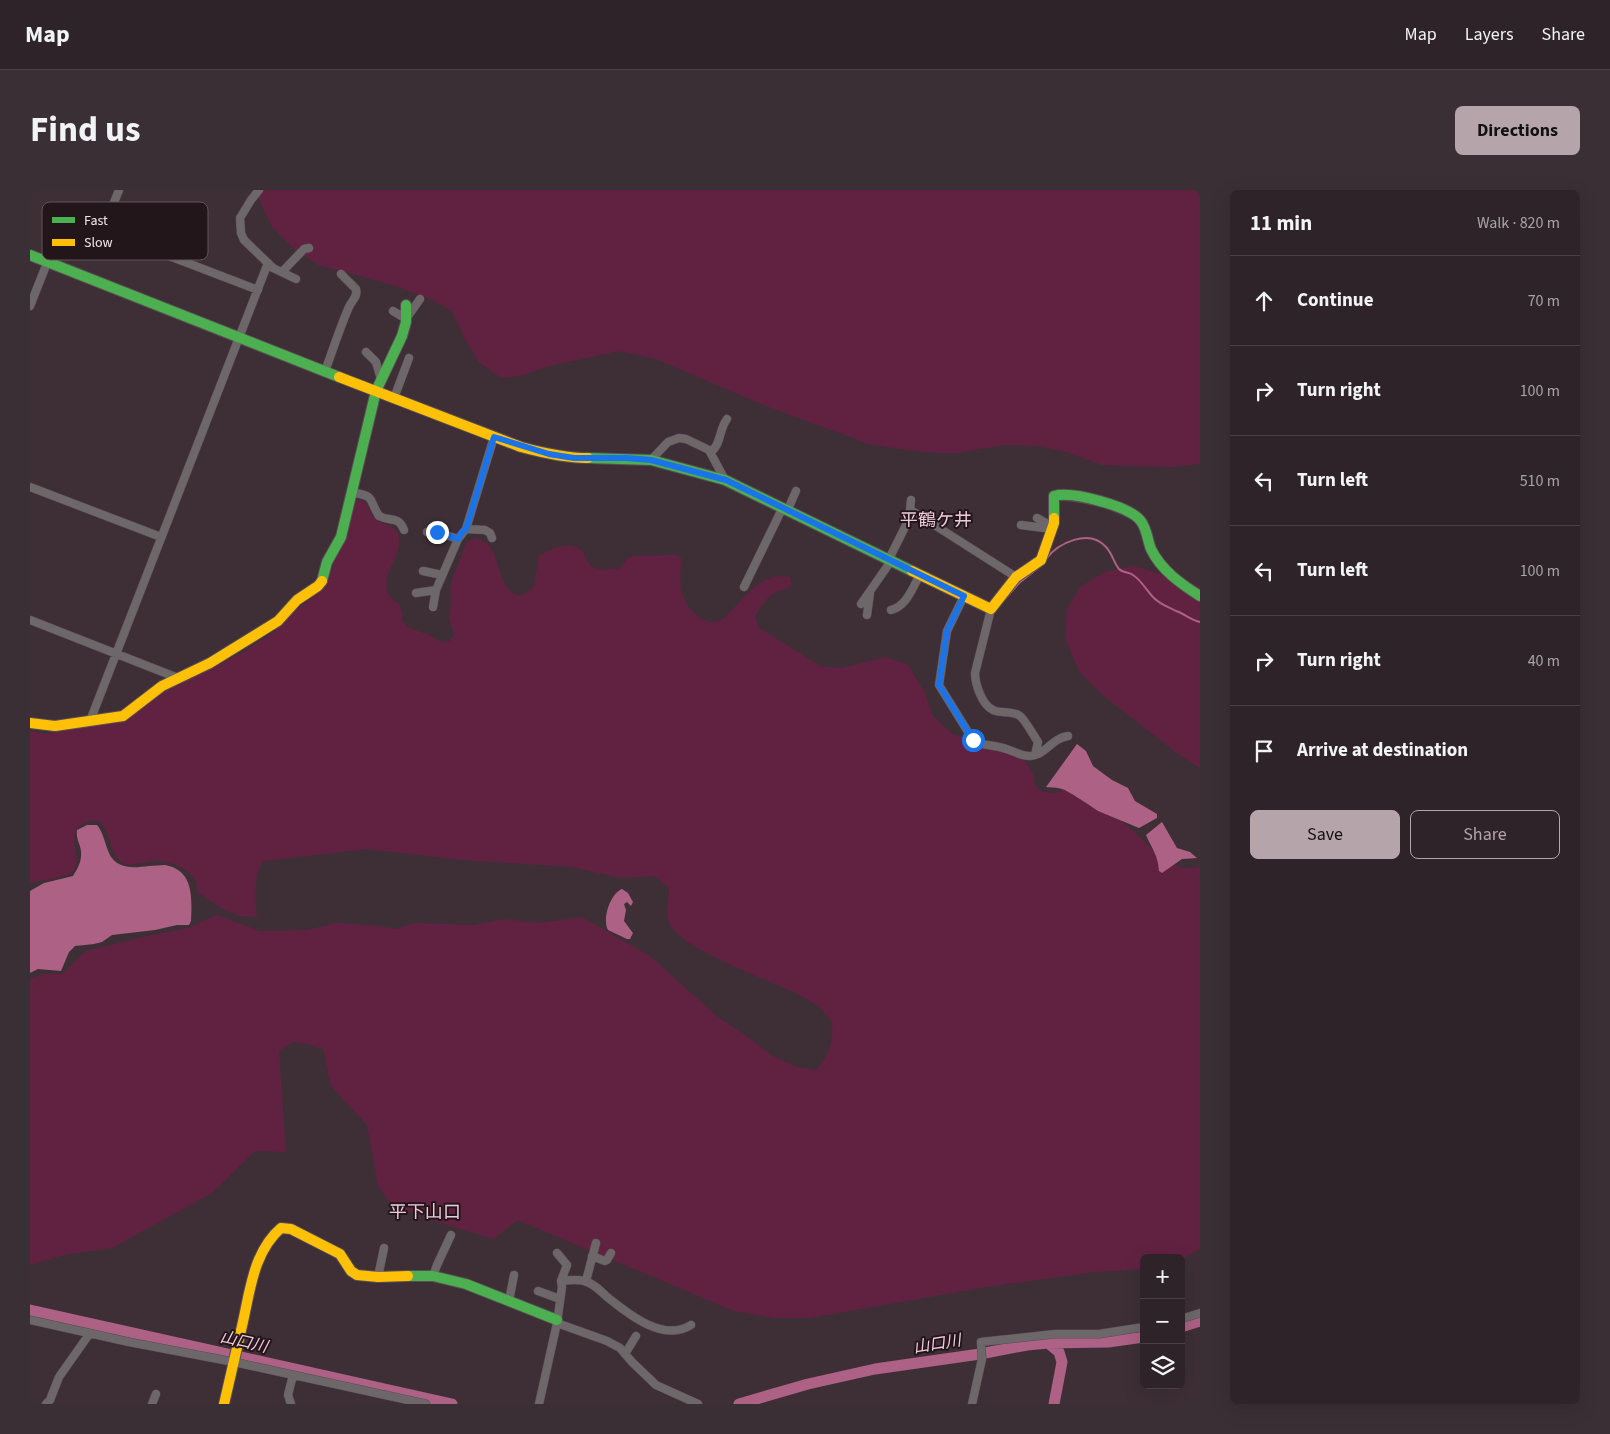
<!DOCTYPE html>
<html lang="en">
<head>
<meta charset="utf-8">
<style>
	:root { --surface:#2e2328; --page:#3a2f34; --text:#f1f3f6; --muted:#a7a4a8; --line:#494045; --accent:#b6a4ab }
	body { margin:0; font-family:"Source Sans 3","Noto Sans JP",sans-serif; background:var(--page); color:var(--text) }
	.controls { position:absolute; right:15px; bottom:15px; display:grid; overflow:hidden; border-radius:8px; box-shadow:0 5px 20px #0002 }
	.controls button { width:45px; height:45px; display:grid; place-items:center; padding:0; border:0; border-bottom:1px solid var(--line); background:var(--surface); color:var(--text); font:25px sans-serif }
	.stop { position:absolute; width:15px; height:15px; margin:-11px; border:4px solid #1a73e8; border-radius:50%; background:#fff }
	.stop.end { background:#1a73e8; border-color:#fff; box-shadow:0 1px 5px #0008 }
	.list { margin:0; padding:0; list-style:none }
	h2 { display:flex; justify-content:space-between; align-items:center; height:65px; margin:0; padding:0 20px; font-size:21px }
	h2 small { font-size:16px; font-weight:400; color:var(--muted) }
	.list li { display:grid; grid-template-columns:32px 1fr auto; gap:15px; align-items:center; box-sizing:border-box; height:90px; padding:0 20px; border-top:1px solid var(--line) }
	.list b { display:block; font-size:19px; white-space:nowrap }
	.list em { font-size:16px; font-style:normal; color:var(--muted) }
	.actions { display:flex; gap:10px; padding:15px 20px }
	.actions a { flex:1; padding:11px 0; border:1px solid var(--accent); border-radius:8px; text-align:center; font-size:18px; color:var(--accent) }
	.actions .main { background:var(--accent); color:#111 }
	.icon { flex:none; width:28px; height:28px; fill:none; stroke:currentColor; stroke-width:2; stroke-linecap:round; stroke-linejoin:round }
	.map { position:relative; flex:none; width:1170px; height:1214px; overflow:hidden; border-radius:8px }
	header { display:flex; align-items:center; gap:30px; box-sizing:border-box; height:70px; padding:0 25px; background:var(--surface); border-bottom:1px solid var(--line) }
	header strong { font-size:24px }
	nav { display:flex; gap:28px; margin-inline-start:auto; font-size:18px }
	.intro { display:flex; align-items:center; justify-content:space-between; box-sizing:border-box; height:120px; padding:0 30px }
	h1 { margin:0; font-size:35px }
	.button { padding:12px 22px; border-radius:8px; background:var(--accent); color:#111; font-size:18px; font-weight:700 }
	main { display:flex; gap:30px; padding:0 30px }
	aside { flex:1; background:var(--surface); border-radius:8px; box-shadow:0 5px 20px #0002 }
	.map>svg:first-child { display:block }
	.green { fill:#612242 }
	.water { fill:#ad6184 }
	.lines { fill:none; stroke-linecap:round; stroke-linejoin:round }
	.stream { stroke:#ad6184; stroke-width:2 }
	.river { stroke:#ad6184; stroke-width:11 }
	.street-casing { stroke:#5a4d53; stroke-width:9 }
	.fast-casing { stroke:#5a4d53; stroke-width:12 }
	.slow-casing { stroke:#5a4d53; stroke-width:12 }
	.street { stroke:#6d6769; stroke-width:8 }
	.fast { stroke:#4caf50; stroke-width:10 }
	.slow { stroke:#ffc107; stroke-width:10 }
	.route { stroke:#1a73e8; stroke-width:6 }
	.labels { text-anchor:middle; stroke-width:4; stroke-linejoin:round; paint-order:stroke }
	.water-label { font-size:16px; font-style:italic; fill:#f7c9db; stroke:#22161b }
	.quarter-label { font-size:18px; fill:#edcad8; stroke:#22161b }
	.key { fill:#22161b; stroke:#625459; stroke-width:1 }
	.key-label { font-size:14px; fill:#f6e3ea }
</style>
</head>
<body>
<header>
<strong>Map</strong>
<nav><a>Map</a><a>Layers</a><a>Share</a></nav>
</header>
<div class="intro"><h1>Find us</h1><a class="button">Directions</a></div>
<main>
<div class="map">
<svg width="1170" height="1214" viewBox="0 0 1170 1214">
	<rect width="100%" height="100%" fill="#3e2f36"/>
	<path class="green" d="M225,0H1170V274L1140,277L1072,275L1033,261L1008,256L975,255L927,263H909L877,260L839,254L736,216L626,169L589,161L519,176L490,186L471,188L449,172L435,149L422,121L402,110L360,94L288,75L262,57L242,37Z
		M329,309C341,314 337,318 343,326C349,335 364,334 368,343C377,366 337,394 369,414L372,423V431L380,438L399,445L412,452L420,451L424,446L419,427L421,414L420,400L422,390L437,352L447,348C453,351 459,353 462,360C469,371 472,406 490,405C495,404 500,400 504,397L509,366C520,359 541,349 552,361C557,366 556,373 563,377C572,382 580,378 589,379L597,369L603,366L648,365L652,370C648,394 650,415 672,429C676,431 682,433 686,432C693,431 697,425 702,420C717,404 734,382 760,387L762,395C756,400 750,400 744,403C736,408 730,418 725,426L728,437L792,477L812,478L856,467L878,475L895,503L903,526L922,544L991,565L1003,584L1005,594L1010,601L1024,603L1034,600C1053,609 1073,618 1091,631C1114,646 1138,688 1170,676V1059L1151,1070V1068H1114V1079L1063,1082L950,1098L780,1128H744L704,1121L487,1030L464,1049L408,1032L361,1015L348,995L337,935L301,896L293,859L277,854L263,852L249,861L256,962L225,961L182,1003L82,1058L38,1064L0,1075V789L13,784H32L56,761L113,747L158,738L187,725L230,741L277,740L306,733L348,736L367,739L384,733L444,735L474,729L508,733L552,727L620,766L689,828L715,845L743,866L767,877L786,880C801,862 803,854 802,831C796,825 790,816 782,812C755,794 643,760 638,729C636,719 639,707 639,698L625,686L590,688L543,677L432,670L337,659L233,671L227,684L225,706L227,726C204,731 185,713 167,702C167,698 167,694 166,691C160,679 139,670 126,671C115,671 104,677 93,673C75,665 83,619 54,633C31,644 58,671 40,683C33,688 10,690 0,693V541L16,544L34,539L81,533L123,508L213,462L244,442L252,431L279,410L298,391L304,373L319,341L322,314Z
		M1104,376L1170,396V578L1148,564L1075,507L1049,481L1035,448L1037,419L1051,396L1075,382Z"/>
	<path class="water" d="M1047,554L1056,561L1063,576L1082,590L1098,598L1105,611L1127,624V628L1109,638L1068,621C1064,618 1037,600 1032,599C1027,597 1021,598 1016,597Z
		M1132,632L1147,658L1160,662L1167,668L1152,669L1132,683L1129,681C1128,665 1122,659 1116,645Z
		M57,635H67C77,647 75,667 89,674C99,679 109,677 119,676C124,676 130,675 135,675C164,680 162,708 161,731L159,735H147L125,740L82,745L72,752L64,754L45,756L39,762L31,781L8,779L0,783V701L14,693L43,686C48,678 52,671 51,661C50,653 46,650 47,640Z
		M592,699L598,703L603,712L601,716L597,712L594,714L596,720L594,731L603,743L600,749H597L578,740C572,729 580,704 592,699Z"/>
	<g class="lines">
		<path class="stream" d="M1016,369C1028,353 1059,338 1076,357C1082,363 1084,373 1089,379C1093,383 1099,382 1103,385C1111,390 1117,401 1124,408C1131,415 1137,416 1146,421C1155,424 1161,430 1170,432
			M975,409L989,393L1012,375"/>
		<path class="river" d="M0,1120L422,1214
			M1151,1137L1170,1131
			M1018,1153L1029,1162L1032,1172L1024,1214
			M709,1214L778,1194L845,1179L950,1164L997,1155L1018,1153L1078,1152L1114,1147"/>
		<g class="street-casing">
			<path id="street" d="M229,0L221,10L210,28L211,43L214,50L243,78L266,89
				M40,28L228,100
				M73,40L89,0
				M252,82L274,59L279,58
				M0,116L17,73
				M363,121L376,129L390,109
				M336,162L346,172L351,189
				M295,181C303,160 310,137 319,117C322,110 328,107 326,99L311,84
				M364,208L379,168
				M681,262C691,255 689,239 697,229
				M621,270L638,252L649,248L656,249L679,260L695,290
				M0,297L131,347
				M321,302C347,307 337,307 349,326C361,332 369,326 374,340
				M881,310L880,320L882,323
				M758,319L766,301
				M1007,328L1023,337
				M991,335L1022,339
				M436,339L464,247
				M397,342H407L428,349
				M859,369L882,323L884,322L986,387
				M393,381L412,385
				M714,397L753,317
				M386,403L406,400
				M934,406L917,441L909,495L943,550C952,556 963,555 973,558C985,561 996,570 1008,564C1019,559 1024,548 1038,546
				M831,414L861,371
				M403,417L406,400L428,349L436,339L455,340L460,343L462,348
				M961,419L945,483C945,494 952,515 963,520C971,524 982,520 990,526C995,530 1004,546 1008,552L1005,565
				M861,420C877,416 882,398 890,385
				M837,425L840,403
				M0,430L148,488
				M60,531L238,73
				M562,1066L575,1071L577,1070L581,1063
				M403,1086L407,1075L421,1045
				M348,1087L354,1058
				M531,1091C538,1090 547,1089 554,1091C563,1093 570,1100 576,1106C597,1123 633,1153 661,1135
				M556,1091L566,1053
				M508,1101L530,1109
				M479,1111L484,1085
				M1151,1129L1170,1123
				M0,1130L99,1152L204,1172L396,1214
				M527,1133L577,1151L590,1158L602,1172L626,1195L668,1214
				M595,1164L606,1146
				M16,1214L20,1210L29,1187L60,1143
				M122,1214L126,1204
				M261,1214L258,1205L263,1185
				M509,1214L527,1133L532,1097L531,1091L537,1075L527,1063
				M942,1214L952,1169L951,1152L1025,1144H1069L1114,1137"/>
		</g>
		<g class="fast-casing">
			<path id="fast" d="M0,65L309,187
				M558,268L621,270L695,290L882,381
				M1024,328V306C1042,301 1098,316 1110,330C1117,338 1117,349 1121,359C1131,380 1151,394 1170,406
				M292,391L297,372L311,347L346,201L372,146L376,132V115
				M378,1086H403L436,1094L527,1130"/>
		</g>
		<g class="slow-casing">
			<path id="slow" d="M309,187L491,257C513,263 535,268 558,268
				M882,381L961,419L986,387L1011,370L1024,333V328
				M0,533L25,536L93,526L132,496L180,473L248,431L267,410L288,396L292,391
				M194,1214C200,1188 206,1162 212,1136C220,1102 223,1062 251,1038L261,1039L310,1064L321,1081L327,1085L348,1087L378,1086"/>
		</g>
		<use href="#street" class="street"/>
		<use href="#fast" class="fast"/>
		<use href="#slow" class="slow"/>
	</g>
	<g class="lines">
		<path class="route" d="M407,342L428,349L432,342L436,339L464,247L519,264L544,268H596L621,270L696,290L934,406L917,441L909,495L943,550"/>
	</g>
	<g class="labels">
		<g class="water-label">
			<text transform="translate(214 1151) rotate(13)" y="6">山口川</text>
			<text transform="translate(907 1153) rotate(-9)" y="6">山口川</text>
		</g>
		<g class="quarter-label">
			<text x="906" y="336">平鶴ケ井</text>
			<text x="395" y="1028">平下山口</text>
		</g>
	</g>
	<rect x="12" y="12" width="166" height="58" rx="8" class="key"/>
	<rect x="22" y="27" width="23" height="6" fill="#4caf50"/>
	<rect x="22" y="49" width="23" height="7" fill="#ffc107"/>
	<g class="key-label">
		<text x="54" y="35">Fast</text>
		<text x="54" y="57">Slow</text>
	</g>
</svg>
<div class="controls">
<button>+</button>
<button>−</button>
<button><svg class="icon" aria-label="layers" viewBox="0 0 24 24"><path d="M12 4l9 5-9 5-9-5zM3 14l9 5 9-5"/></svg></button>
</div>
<div class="stop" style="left:943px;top:550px"></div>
<div class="stop end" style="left:407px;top:342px"></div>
</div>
<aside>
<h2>11 min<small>Walk · 820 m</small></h2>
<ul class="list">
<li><svg class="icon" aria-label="ahead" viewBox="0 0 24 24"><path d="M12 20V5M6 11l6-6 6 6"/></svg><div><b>Continue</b></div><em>70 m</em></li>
<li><svg class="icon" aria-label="right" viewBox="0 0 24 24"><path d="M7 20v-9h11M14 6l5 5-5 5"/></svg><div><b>Turn right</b></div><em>100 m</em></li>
<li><svg class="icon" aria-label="left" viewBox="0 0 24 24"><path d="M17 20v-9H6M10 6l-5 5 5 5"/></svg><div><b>Turn left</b></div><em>510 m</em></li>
<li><svg class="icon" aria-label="left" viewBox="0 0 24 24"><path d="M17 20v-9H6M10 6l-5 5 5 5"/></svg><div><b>Turn left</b></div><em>100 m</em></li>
<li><svg class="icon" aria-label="right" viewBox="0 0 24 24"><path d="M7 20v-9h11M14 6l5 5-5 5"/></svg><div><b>Turn right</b></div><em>40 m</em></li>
<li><svg class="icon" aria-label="arrive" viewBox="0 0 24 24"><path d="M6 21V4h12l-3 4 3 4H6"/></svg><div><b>Arrive at destination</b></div></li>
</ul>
<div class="actions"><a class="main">Save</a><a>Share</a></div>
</aside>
</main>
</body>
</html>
